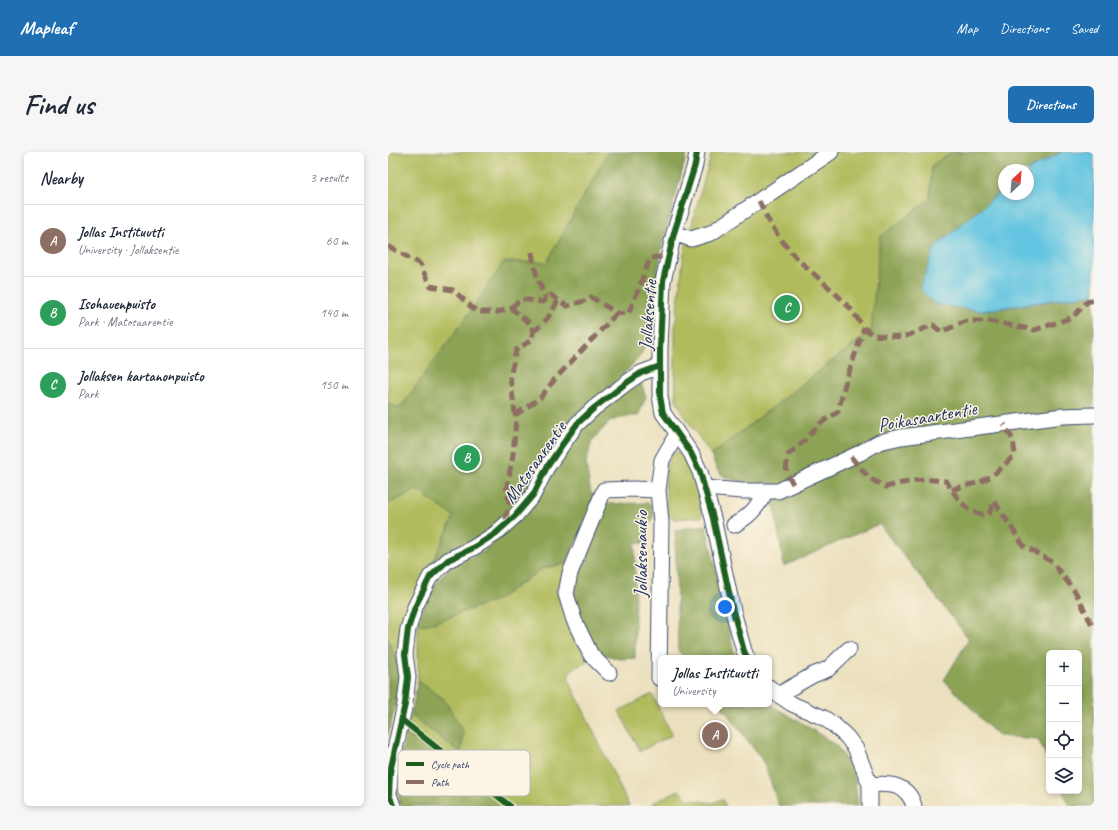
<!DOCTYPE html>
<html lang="en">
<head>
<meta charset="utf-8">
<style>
	:root { --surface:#fff; --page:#f6f6f7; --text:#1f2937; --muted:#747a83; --line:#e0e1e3; --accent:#1f6fb2 }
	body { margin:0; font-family:Caveat,sans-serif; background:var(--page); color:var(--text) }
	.controls { position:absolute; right:12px; bottom:12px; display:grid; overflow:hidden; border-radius:6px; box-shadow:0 2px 6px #0003 }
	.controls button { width:36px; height:36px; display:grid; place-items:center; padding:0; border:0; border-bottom:1px solid var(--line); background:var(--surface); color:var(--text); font:20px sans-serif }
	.compass { position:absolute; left:610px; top:12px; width:36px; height:36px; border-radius:50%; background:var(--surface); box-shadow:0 2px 6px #0003; rotate:26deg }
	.you { position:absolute; left:337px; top:455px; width:14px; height:14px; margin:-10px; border:3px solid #fff; border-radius:50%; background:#1a73e8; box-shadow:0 0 0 6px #1a73e833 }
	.badge { display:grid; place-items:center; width:26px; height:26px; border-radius:50%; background:var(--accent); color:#fff; font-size:13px; font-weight:700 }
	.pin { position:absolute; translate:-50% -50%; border:2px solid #fff; box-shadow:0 1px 4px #0006 }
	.popup { position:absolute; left:270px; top:503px; width:114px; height:52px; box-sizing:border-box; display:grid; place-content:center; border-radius:6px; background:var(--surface); filter:drop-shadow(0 1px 3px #0005); font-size:13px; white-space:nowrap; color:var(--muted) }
	.popup b { font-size:15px; color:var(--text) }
	.popup::after { content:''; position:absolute; left:50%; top:100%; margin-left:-8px; border:8px solid transparent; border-top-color:var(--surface) }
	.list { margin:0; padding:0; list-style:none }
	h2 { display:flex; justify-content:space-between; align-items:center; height:52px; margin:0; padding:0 16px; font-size:17px }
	h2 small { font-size:13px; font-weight:400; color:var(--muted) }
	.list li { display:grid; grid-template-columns:26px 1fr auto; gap:12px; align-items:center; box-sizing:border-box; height:72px; padding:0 16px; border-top:1px solid var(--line) }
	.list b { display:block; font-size:15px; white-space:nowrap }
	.list p { margin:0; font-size:13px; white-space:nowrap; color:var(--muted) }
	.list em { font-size:13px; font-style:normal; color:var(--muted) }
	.icon { flex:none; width:22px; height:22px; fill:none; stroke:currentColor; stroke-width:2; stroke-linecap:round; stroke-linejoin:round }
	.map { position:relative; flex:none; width:706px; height:654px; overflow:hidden; border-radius:6px }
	header { display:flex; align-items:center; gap:24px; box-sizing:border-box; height:56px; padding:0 20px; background:var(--accent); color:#fff }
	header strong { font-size:19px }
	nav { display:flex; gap:22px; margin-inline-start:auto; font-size:14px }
	.intro { display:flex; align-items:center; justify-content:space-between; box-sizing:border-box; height:96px; padding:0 24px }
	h1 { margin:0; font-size:28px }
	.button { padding:10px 18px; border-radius:6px; background:var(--accent); color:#fff; font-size:14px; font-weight:700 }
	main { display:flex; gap:24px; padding:0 24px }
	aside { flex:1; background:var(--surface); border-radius:6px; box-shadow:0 2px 6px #0003 }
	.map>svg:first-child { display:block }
	.green { fill:#b0bb5d; stroke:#66755e }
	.forest { fill:#8ca354; stroke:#546959 }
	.water { fill:#63c5e1; stroke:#3f7aa0 }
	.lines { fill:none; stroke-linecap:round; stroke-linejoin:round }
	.minor-casing { stroke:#3a4a6c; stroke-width:17 }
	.minor { stroke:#fff; stroke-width:15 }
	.quiet { stroke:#8d6e63; stroke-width:5; stroke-dasharray:10 5; stroke-linecap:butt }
	.cycleway-casing { stroke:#fcf5e5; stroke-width:8 }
	.cycleway { stroke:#1b5e20; stroke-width:6 }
	.labels { text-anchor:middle; stroke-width:3; stroke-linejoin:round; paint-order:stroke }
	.street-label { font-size:19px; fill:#1b2f5e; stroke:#fcf5e5 }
	.key { fill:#fcf5e5; stroke:#b8babc; stroke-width:1 }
	.key-label { font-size:11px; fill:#1b2f5e }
</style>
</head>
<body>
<header>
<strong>Mapleaf</strong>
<nav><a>Map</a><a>Directions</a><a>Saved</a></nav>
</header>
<div class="intro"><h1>Find us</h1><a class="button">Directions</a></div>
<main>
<aside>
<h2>Nearby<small>3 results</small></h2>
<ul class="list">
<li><span class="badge" style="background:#8d6e63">A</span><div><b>Jollas Instituutti</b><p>University · Jollaksentie</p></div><em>60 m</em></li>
<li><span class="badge" style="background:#2e9e5b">B</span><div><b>Isohauenpuisto</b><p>Park · Matosaarentie</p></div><em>140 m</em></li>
<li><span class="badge" style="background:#2e9e5b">C</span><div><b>Jollaksen kartanonpuisto</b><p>Park</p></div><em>150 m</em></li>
</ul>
</aside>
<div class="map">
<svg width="706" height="654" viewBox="0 0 706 654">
	<rect width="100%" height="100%" fill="#fcf5e5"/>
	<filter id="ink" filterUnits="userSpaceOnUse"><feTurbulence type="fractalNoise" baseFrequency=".025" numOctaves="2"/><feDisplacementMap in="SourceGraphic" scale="8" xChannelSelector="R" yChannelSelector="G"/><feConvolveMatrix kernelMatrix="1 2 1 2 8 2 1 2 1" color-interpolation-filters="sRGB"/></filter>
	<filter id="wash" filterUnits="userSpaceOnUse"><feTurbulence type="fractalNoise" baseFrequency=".012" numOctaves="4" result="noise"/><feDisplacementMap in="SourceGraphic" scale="16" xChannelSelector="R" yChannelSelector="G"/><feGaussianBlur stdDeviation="0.9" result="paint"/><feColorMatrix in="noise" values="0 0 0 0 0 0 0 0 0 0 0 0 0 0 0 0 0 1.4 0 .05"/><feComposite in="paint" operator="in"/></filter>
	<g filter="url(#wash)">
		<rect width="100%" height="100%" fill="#ebe0bd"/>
		<path class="green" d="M0,0H299L273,97L260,185L253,203L231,227L174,279L143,333L41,419L14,524L0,584Z
			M324,0H674L640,18H616L547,95L483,179L323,303L298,266L288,248L287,217V176L296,100Z
			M286,299C290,301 292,301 294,304C302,314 319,354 313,365L287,367L280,364L277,332L279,312Z
			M179,411V415L168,438L176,459L199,509L183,518L180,526L241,654H13L11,651L18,579L23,563L73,601L75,580L56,547L30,529V473L45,471L110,447L155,416Z
			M264,542L284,583L252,599L231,559Z
			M291,638L300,647L325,651L334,647L338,654H267L265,651Z"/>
		<path class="forest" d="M220,0H299L273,97L260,185L253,203L231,227L174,279L143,333L124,361L82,392L41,419L66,364L28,338L0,352V252L12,256L79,164L116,110H159Z
			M564,0H674L640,18H616V37L602,50L593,159L706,142V654H682L675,639H691V501H661V610L650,587L610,584L556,528L581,487L491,372L396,414L382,331C370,331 342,330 333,322C328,318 325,308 323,303L483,179L492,85L542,47L544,13Z
			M252,228L258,245L250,264H239L222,269L204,289L198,311L203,342H208L179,411L155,416L110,447L45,471L30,473L37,449L51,427L64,413L95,400L141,356L187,283L215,252Z
			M260,351C271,362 264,366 258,378C257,382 257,387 256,391H247V506L232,507L215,502L202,487L192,467L186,444L187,426L203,383L219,352Z
			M318,373L347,506H296L290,498L287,378Z
			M0,486L14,524L0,584Z
			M30,529L56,547L75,580L73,601L23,563Z
			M381,550L386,555L416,572L449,594L466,621L470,654H391L375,609L332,552H381Z
			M17,584L32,588L111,654H13L7,626Z"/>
		<path class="water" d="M674,0H706V142L593,159L546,152L532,136L547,95L616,37V42H640V18Z"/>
	</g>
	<g filter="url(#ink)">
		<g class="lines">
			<g class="minor-casing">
				<path id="minor" d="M309,0L307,13L286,81L275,129L272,196V244L275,261L303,301L312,320L325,366L345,459L356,499L359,506
					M286,81L303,87L323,81L443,0
					M317,336L354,339H390L472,301L491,290L513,285L675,264L706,263
					M346,373C362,364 369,356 378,339
					M221,521L203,503L186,468L178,442L182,421L216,338L245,337L270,338
					M271,526L273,370L270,338L274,308L289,282
					M381,535L392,544L404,552L436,566L446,573L459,585L468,597L482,633V654
					M390,543L425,523L440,517L461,497
					M482,633C501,631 520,632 526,654
					M5,654L1,642L2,620L17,552L20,525L17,502L20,477L27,455L42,425L60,408L85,396L107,382L127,364L145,343L159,315L174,293L189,272L206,256L237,232L253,221L272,214"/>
			</g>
			<use href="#minor" class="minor"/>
			<path class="quiet" d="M371,49L379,66L389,82L407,105L446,140L462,156L476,176L485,183L516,185L545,173L553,180L578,169H601L647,178L685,165L699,150L706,148
				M0,94L32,112L42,134L65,138L89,160H110L123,156L144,173L145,187L128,198L122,225L128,268L125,303L118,339L121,349L117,373
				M144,100C146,117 151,132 158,147
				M123,156L133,147L155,150L163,143L179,154L196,149L203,145L229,161L240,162L251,136L262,106L281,104
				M145,180C158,169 163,163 170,148
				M127,263L152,246L167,227L229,161
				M463,305L481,326L498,335C521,329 535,326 558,329C569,345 579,365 601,362L606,349L635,393L664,410L688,441L706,477
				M405,332L398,319L400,303L416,289L431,272L450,260L457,232L476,176
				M564,338C573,334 583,333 592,330C605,325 618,312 627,302L625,288L616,272"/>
			<g class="cycleway-casing">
				<path id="cycleway" d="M309,0L307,13L286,81L275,129L272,196V244L275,261L303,301L312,320L325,366L345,459L356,499L359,506
					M14,568L122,654
					M5,654L1,642L2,620L17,552L20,525L17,502L20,477L27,455L42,425L60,408L85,396L107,382L127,364L145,343L159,315L174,293L189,272L206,256L237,232L253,221L272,214"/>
			</g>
			<use href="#cycleway" class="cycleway"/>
		</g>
	</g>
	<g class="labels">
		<g class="street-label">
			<text transform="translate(259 163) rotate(-86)" y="7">Jollaksentie</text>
			<text transform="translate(539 264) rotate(-10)" y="7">Poikasaartentie</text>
			<text transform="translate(146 310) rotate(-55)" y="7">Matosaarentie</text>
			<text transform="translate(252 402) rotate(-90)" y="7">Jollaksenaukio</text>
		</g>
	</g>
	<rect x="10" y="598" width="132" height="46" rx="6" class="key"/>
	<rect x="18" y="610" width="18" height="4" fill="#1b5e20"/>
	<rect x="18" y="628" width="18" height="4" fill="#8d6e63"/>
	<g class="key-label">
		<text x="43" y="616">Cycle path</text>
		<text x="43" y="634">Path</text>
	</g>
</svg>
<div class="controls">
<button>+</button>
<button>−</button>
<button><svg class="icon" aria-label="locate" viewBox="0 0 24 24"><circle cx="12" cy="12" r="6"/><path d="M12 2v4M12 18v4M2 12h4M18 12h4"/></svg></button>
<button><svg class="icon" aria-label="layers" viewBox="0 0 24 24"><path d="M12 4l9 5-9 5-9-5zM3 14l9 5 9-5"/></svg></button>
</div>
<svg class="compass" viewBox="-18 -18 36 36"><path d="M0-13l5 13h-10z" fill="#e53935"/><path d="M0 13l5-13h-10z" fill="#747a83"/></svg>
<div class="you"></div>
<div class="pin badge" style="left:327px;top:583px;background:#8d6e63">A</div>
<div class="popup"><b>Jollas Instituutti</b>University</div>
<div class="pin badge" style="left:79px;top:306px;background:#2e9e5b">B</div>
<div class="pin badge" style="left:399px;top:156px;background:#2e9e5b">C</div>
</div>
</main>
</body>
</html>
